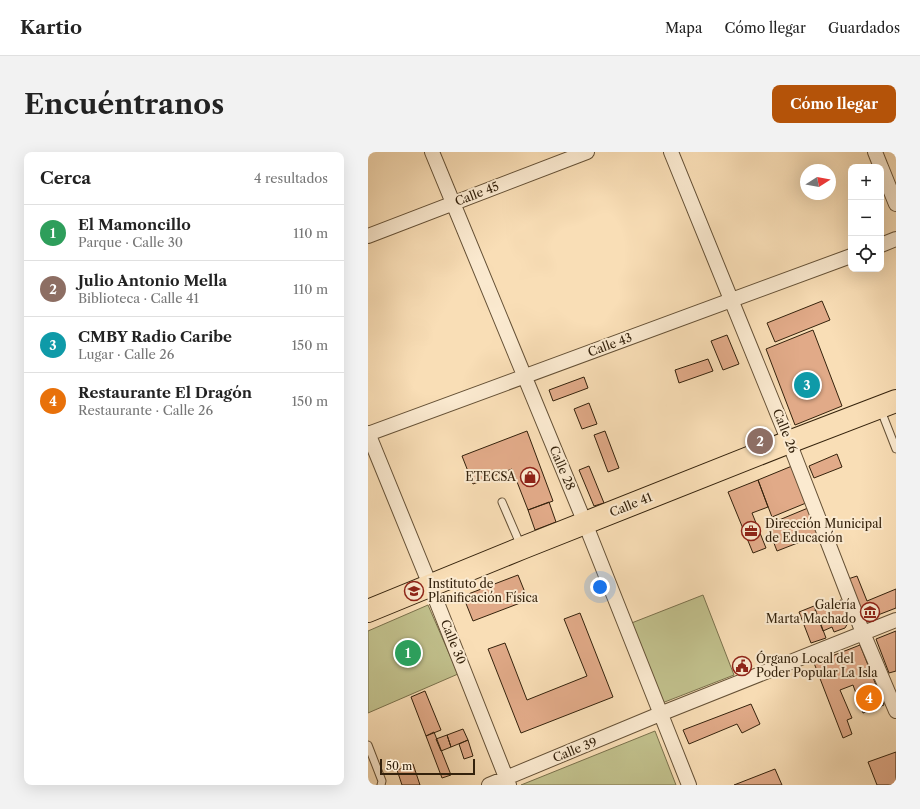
<!DOCTYPE html>
<html lang="es">
<head>
<meta charset="utf-8">
<style>
	:root { --surface:#fff; --page:#f2f2f2; --text:#222; --muted:#767676; --line:#e0e0e0; --accent:#b45309 }
	body { margin:0; font-family:"Libre Caslon Text",serif; background:var(--page); color:var(--text) }
	.controls { position:absolute; right:12px; top:12px; display:grid; overflow:hidden; border-radius:8px; box-shadow:0 4px 16px #0002 }
	.controls button { width:36px; height:36px; display:grid; place-items:center; padding:0; border:0; border-bottom:1px solid var(--line); background:var(--surface); color:var(--text); font:20px sans-serif }
	.compass { position:absolute; left:432px; top:12px; width:36px; height:36px; border-radius:50%; background:var(--surface); box-shadow:0 4px 16px #0002; rotate:79deg }
	.scale { position:absolute; left:12px; bottom:10px; width:95px; box-sizing:border-box; padding-left:4px; border:2px solid #34220c; border-top:0; font-size:11px; line-height:14px; white-space:nowrap; color:#34220c; -webkit-text-stroke:3px #fbead0; paint-order:stroke }
	.you { position:absolute; left:232px; top:435px; width:14px; height:14px; margin:-10px; border:3px solid #fff; border-radius:50%; background:#1a73e8; box-shadow:0 0 0 6px #1a73e833 }
	.badge { display:grid; place-items:center; width:26px; height:26px; border-radius:50%; background:var(--accent); color:#fff; font-size:13px; font-weight:700 }
	.pin { position:absolute; translate:-50% -50%; border:2px solid #fff; box-shadow:0 1px 4px #0006 }
	.list { margin:0; padding:0; list-style:none }
	h2 { display:flex; justify-content:space-between; align-items:center; height:52px; margin:0; padding:0 16px; font-size:17px }
	h2 small { font-size:13px; font-weight:400; color:var(--muted) }
	.list li { display:grid; grid-template-columns:26px 1fr auto; gap:12px; align-items:center; box-sizing:border-box; height:56px; padding:0 16px; border-top:1px solid var(--line) }
	.list b { display:block; font-size:15px; white-space:nowrap }
	.list p { margin:0; font-size:13px; white-space:nowrap; color:var(--muted) }
	.list em { font-size:13px; font-style:normal; color:var(--muted) }
	.icon { flex:none; width:22px; height:22px; fill:none; stroke:currentColor; stroke-width:2; stroke-linecap:round; stroke-linejoin:round }
	.map { position:relative; flex:none; width:528px; height:633px; overflow:hidden; border-radius:8px }
	header { display:flex; align-items:center; gap:24px; box-sizing:border-box; height:56px; padding:0 20px; background:var(--surface); border-bottom:1px solid var(--line) }
	header strong { font-size:19px }
	nav { display:flex; gap:22px; margin-inline-start:auto; font-size:14px }
	.intro { display:flex; align-items:center; justify-content:space-between; box-sizing:border-box; height:96px; padding:0 24px }
	h1 { margin:0; font-size:28px }
	.button { padding:10px 18px; border-radius:8px; background:var(--accent); color:#fff; font-size:14px; font-weight:700 }
	main { display:flex; gap:24px; padding:0 24px }
	aside { flex:1; background:var(--surface); border-radius:8px; box-shadow:0 4px 16px #0002 }
	.map>svg:first-child { display:block }
	.green { fill:#c1c08c; stroke:#7a714c }
	.building { fill:#e1aa88; stroke:#34220c }
	.lines { fill:none; stroke-linecap:round; stroke-linejoin:round }
	.lane-casing { stroke:#655136; stroke-width:9 }
	.street-casing { stroke:#655136; stroke-width:16 }
	.primary-casing { stroke:#34220c; stroke-width:24 }
	.lane { stroke:#fbead0; stroke-width:7 }
	.street { stroke:#fbead0; stroke-width:14 }
	.primary { stroke:#f9deb6; stroke-width:22 }
	.labels { text-anchor:middle; stroke-width:4; stroke-linejoin:round; paint-order:stroke }
	.street-label { font-size:12px; fill:#34220c; stroke:#fbead0 }
	.poi-label { font-size:12px; fill:#34220c; stroke:#fbead0; text-anchor:start }
</style>
</head>
<body>
<header>
<strong>Kartio</strong>
<nav><a>Mapa</a><a>Cómo llegar</a><a>Guardados</a></nav>
</header>
<div class="intro"><h1>Encuéntranos</h1><a class="button">Cómo llegar</a></div>
<main>
<aside>
<h2>Cerca<small>4 resultados</small></h2>
<ul class="list">
<li><span class="badge" style="background:#2e9e5b">1</span><div><b>El Mamoncillo</b><p>Parque · Calle 30</p></div><em>110 m</em></li>
<li><span class="badge" style="background:#8d6e63">2</span><div><b>Julio Antonio Mella</b><p>Biblioteca · Calle 41</p></div><em>110 m</em></li>
<li><span class="badge" style="background:#0f9aa8">3</span><div><b>CMBY Radio Caribe</b><p>Lugar · Calle 26</p></div><em>150 m</em></li>
<li><span class="badge" style="background:#e8710a">4</span><div><b>Restaurante El Dragón</b><p>Restaurante · Calle 26</p></div><em>150 m</em></li>
</ul>
</aside>
<div class="map">
<svg width="528" height="633" viewBox="0 0 528 633">
	<rect width="100%" height="100%" fill="#f9deb6"/>
	<filter id="stains"><feTurbulence type="fractalNoise" baseFrequency=".005" numOctaves="4"/><feColorMatrix values="0 0 0 0 .2 0 0 0 0 .09 0 0 0 0 .02 0 0 0 .5 -.17"/></filter>
	<radialGradient id="worn" r=".72"><stop offset=".6" stop-color="#630" stop-opacity="0"/><stop offset="1" stop-color="#630" stop-opacity=".3"/></radialGradient>
	<path class="green" d="M335,443L366,523L289,553L261,472Z
		M60,453L90,522L0,561V479Z
		M287,579L308,633H153Z"/>
	<path class="building" d="M454,149L462,168L407,190L399,171Z
		M445,178L474,254L427,273L398,197Z
		M359,183L371,212L355,218L343,189Z
		M340,207L345,219L311,231L307,218Z
		M216,225L220,236L185,249L181,238Z
		M221,251L229,272L214,277L206,257Z
		M159,279L185,349L160,358L144,317L105,332L94,304Z
		M237,279L251,316L240,320L226,283Z
		M469,302L474,315L446,326L441,314Z
		M221,314L236,351L226,354L211,318Z
		M424,314L438,351L404,365L390,328Z
		M390,328L400,355L384,361L398,396L385,401L360,340Z
		M181,350L188,370L167,378L160,358Z
		M440,356L450,383L409,399L399,373Z
		M150,423L160,448L105,469L95,444Z
		M489,424L499,449L528,437V456L497,468L480,427Z
		M473,448L481,469L477,476L466,480L464,475L455,479L447,458Z
		M446,454L458,486L443,491L431,460Z
		M212,461L245,545L153,581L120,497L137,491L159,548L219,524L196,467Z
		M528,479V519L521,521L508,487Z
		M492,493L516,553L495,561L485,533L472,538L484,566L479,568L484,582L475,586L446,511Z
		M57,539L73,578L58,584L43,545Z
		M383,552L392,572L374,581L369,572L321,592L315,578Z
		M95,577L100,588L83,595L79,583Z
		M66,580L83,623L74,626L58,584Z
		M79,583L83,595L73,599L68,587Z
		M100,588L105,604L96,607L91,592Z
		M528,600V633H509L500,610Z
		M45,612L52,633H34L29,618Z
		M407,617L414,633H366Z"/>
	<g class="lines">
		<g class="lane-casing">
			<path id="lane" d="M512,256L528,297
				M134,350L153,394
				M0,593L14,629L13,633"/>
		</g>
		<g class="street-casing">
			<path id="street" d="M64,0L217,371L321,633
				M303,0L421,290L495,481L528,559
				M507,0L513,15
				M513,15L528,52
				M0,84L219,0
				M513,93L528,87
				M0,281L62,433L141,633
				M0,282L483,104
				M121,633L292,562L528,468"/>
		</g>
		<g class="primary-casing">
			<path id="primary" d="M0,459L154,396L421,290L528,249"/>
		</g>
		<use href="#lane" class="lane"/>
		<use href="#street" class="street"/>
		<use href="#primary" class="primary"/>
	</g>
	<defs>
		<g id="shop-ring" transform="scale(1)"><circle r="9.5" fill="#fbead0" stroke="#8f2418" stroke-width="1.5"/><path d="M-5-2.5h2.3a2.7 3.5 0 0 1 5.4 0H5L5.5 6h-11ZM-1.5-2.5h3a1.5 2.3 0 0 0-3 0Z" fill="#8f2418"/></g>
		<g id="office-ring" transform="scale(1)"><circle r="9.5" fill="#fbead0" stroke="#8f2418" stroke-width="1.5"/><path d="M-6-3h4V-5.5h4V-3h4V5H-6ZM-1-4.5V-3h2v-1.5ZM-6 0V1H6V0Z" fill="#8f2418"/></g>
		<g id="university-ring" transform="scale(1)"><circle r="9.5" fill="#fbead0" stroke="#8f2418" stroke-width="1.5"/><path d="M0-5L7-2L0 1L-7-2ZM-4 1L0 2.5L4 1V4Q0 6-4 4Z" fill="#8f2418"/></g>
		<g id="museum-ring" transform="scale(1)"><circle r="9.5" fill="#fbead0" stroke="#8f2418" stroke-width="1.5"/><path d="M0-6L6-3V-2H-6V-3ZM-5-1h2V3h-2ZM-1-1h2V3h-2ZM3-1h2V3H3ZM-6 4H6V6H-6Z" fill="#8f2418"/></g>
		<g id="civic-ring" transform="scale(1)"><circle r="9.5" fill="#fbead0" stroke="#8f2418" stroke-width="1.5"/><path d="M-.6-6.5H3V-4.5H.6V-3L4-1V1h2V6H-6V1h2V-1L-.6-3ZM-1.2 2.5V6h2.4V2.5Z" fill="#8f2418"/></g>
	</defs>
	<g fill-rule="evenodd">
		<use href="#shop-ring" x="162" y="325"/>
		<use href="#office-ring" x="383" y="379"/>
		<use href="#university-ring" x="46" y="439"/>
		<use href="#museum-ring" x="502" y="460"/>
		<use href="#civic-ring" x="374" y="514"/>
	</g>
	<g class="labels">
		<g class="street-label">
			<text transform="translate(109 42) rotate(-21)" y="4">Calle 45</text>
			<text transform="translate(242 193) rotate(-20)" y="4">Calle 43</text>
			<text transform="translate(417 279) rotate(68)" y="4">Calle 26</text>
			<text transform="translate(194 316) rotate(67)" y="4">Calle 28</text>
			<text transform="translate(263 353) rotate(-22)" y="4">Calle 41</text>
			<text transform="translate(85 490) rotate(68)" y="4">Calle 30</text>
			<text transform="translate(207 598) rotate(-22)" y="4">Calle 39</text>
		</g>
		<g class="poi-label">
			<text x="148" y="329" text-anchor="end">ETECSA</text>
			<text x="397" y="376">Dirección Municipal<tspan x="397" dy="14">de Educación</tspan></text>
			<text x="60" y="436">Instituto de<tspan x="60" dy="14">Planificación Física</tspan></text>
			<text x="488" y="457" text-anchor="end">Galería<tspan x="488" dy="14">Marta Machado</tspan></text>
			<text x="388" y="511">Órgano Local del<tspan x="388" dy="14">Poder Popular La Isla</tspan></text>
		</g>
	</g>
	<rect width="100%" height="100%" filter="url(#stains)"/>
	<rect width="100%" height="100%" fill="url(#worn)"/>
</svg>
<div class="controls">
<button>+</button>
<button>−</button>
<button><svg class="icon" aria-label="locate" viewBox="0 0 24 24"><circle cx="12" cy="12" r="6"/><path d="M12 2v4M12 18v4M2 12h4M18 12h4"/></svg></button>
</div>
<svg class="compass" viewBox="-18 -18 36 36"><path d="M0-13l5 13h-10z" fill="#e53935"/><path d="M0 13l5-13h-10z" fill="#767676"/></svg>
<div class="scale">50 m</div>
<div class="you"></div>
<div class="pin badge" style="left:40px;top:501px;background:#2e9e5b">1</div>
<div class="pin badge" style="left:392px;top:289px;background:#8d6e63">2</div>
<div class="pin badge" style="left:439px;top:233px;background:#0f9aa8">3</div>
<div class="pin badge" style="left:501px;top:546px;background:#e8710a">4</div>
</div>
</main>
</body>
</html>
